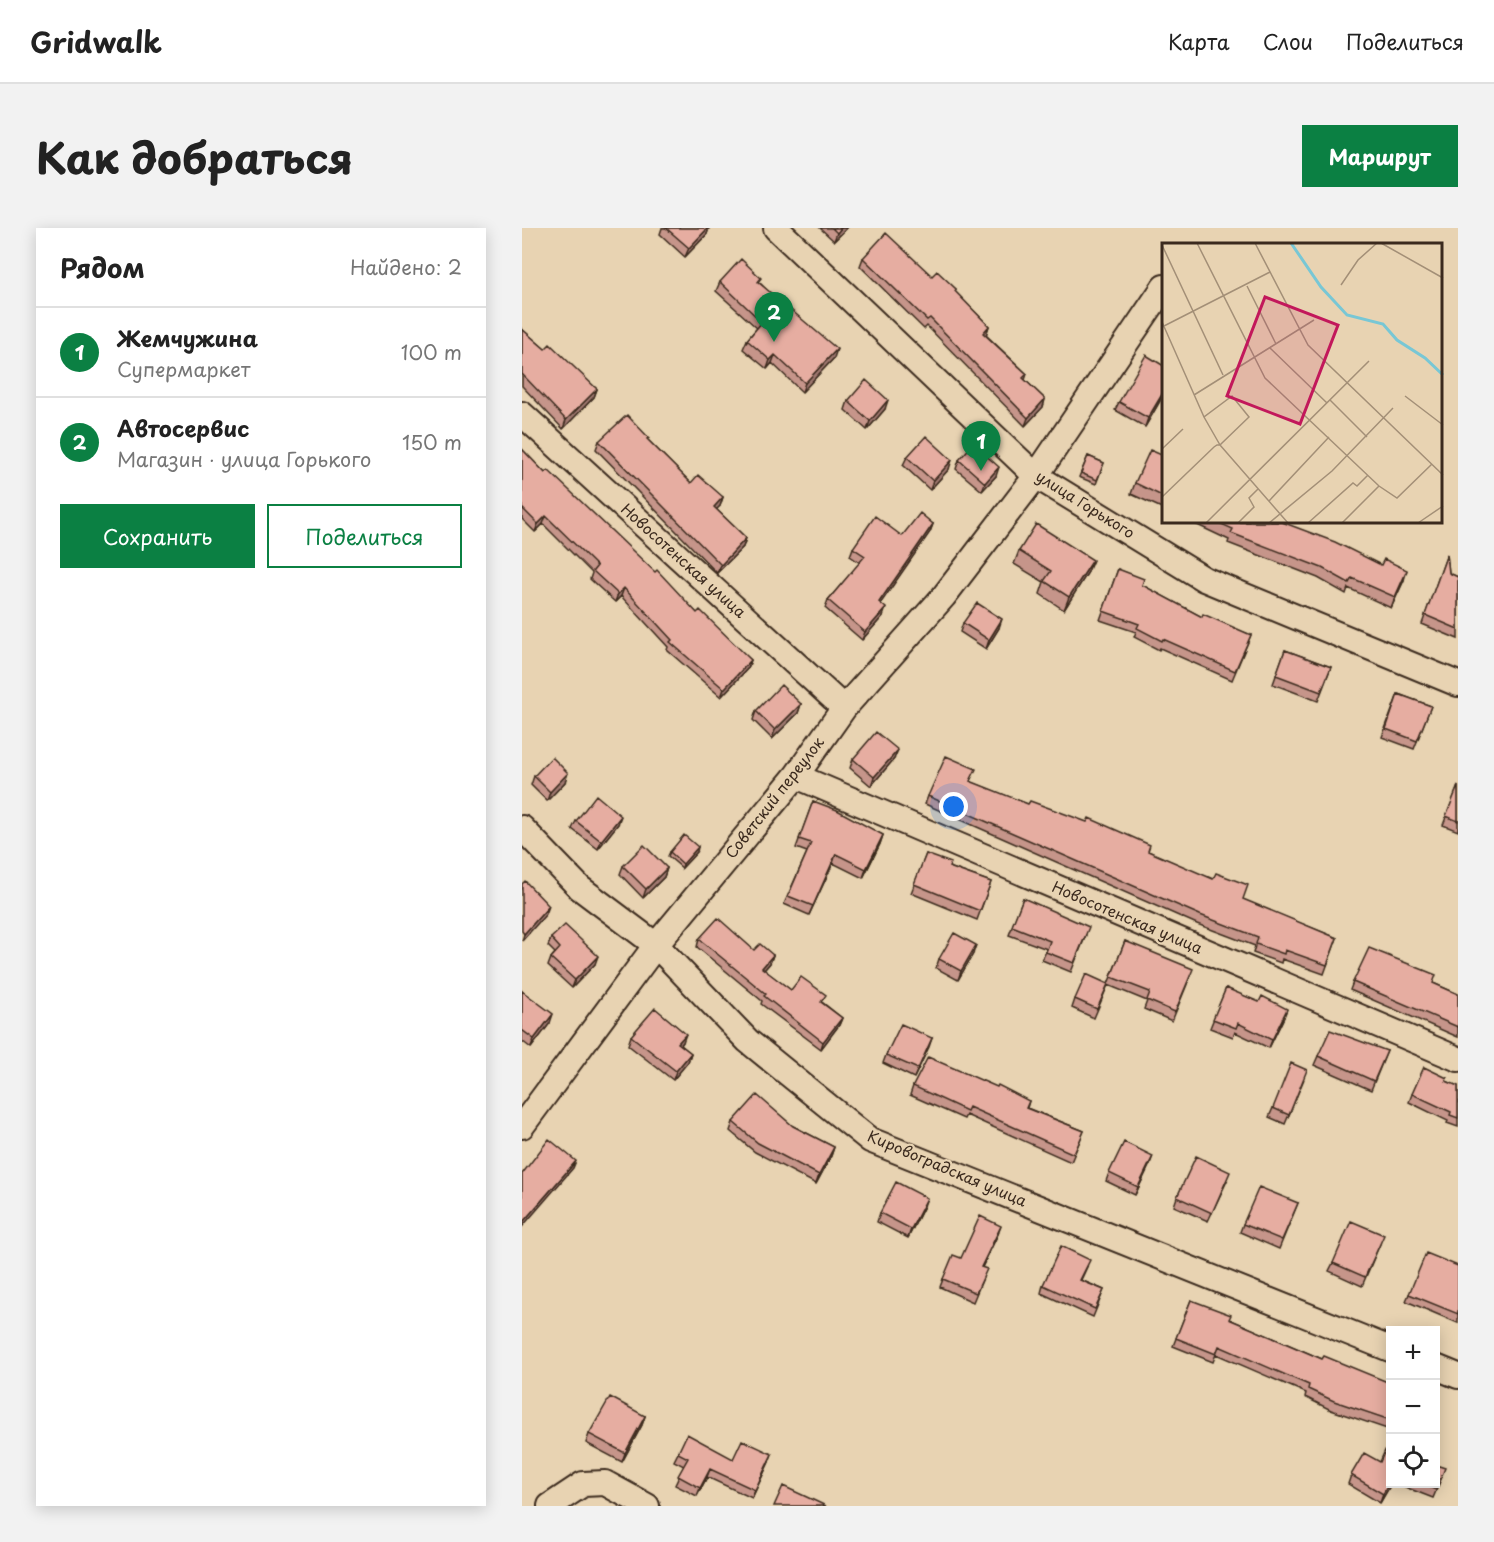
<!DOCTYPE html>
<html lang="ru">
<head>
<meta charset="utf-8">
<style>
	:root { --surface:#fff; --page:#f2f2f2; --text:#222; --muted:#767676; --line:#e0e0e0; --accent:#0b8043 }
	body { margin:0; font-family:"Playpen Sans",sans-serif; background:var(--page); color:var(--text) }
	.controls { position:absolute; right:18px; bottom:18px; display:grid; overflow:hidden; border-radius:0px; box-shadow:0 3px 15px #0003 }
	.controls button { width:54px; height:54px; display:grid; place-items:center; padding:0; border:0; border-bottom:2px solid var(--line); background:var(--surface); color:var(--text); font:30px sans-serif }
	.you { position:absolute; left:432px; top:579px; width:21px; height:21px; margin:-15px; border:4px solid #fff; border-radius:50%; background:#1a73e8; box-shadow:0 0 0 9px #1a73e833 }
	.badge { display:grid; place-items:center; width:39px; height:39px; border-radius:50%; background:var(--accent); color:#fff; font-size:20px; font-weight:700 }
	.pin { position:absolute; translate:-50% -50px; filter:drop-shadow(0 2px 3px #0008) }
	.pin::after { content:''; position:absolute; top:32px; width:21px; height:18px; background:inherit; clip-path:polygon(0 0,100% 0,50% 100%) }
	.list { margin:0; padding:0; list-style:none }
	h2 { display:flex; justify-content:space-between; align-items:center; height:78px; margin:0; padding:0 24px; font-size:26px }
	h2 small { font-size:20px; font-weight:400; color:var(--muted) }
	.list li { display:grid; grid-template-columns:39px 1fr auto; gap:18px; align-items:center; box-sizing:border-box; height:90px; padding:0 24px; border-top:2px solid var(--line) }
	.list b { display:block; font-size:22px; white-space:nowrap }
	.list p { margin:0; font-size:20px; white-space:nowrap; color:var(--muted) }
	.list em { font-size:20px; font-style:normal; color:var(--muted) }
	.actions { display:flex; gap:12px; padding:18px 24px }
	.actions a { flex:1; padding:14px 0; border:2px solid var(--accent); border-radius:0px; text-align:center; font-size:21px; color:var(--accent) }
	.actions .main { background:var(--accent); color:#fff }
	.icon { flex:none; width:33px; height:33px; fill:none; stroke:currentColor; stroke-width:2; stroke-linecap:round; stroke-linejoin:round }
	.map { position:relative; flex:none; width:936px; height:1278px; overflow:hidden; border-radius:0px }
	header { display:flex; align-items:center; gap:36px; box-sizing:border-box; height:84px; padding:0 30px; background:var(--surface); border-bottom:2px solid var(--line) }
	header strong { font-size:28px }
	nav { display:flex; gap:33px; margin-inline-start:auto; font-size:21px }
	.intro { display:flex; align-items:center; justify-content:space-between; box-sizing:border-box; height:144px; padding:0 36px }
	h1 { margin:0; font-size:42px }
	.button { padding:15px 27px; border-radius:0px; background:var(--accent); color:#fff; font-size:21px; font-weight:700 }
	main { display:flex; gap:36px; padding:0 36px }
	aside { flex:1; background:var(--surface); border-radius:0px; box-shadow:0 3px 15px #0003 }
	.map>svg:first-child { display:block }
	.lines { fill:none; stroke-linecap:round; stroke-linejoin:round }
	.street-casing { stroke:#3b2a1e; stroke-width:28 }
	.street { stroke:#e8d3b2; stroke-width:24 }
	.wall { fill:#c6958a; stroke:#3b2a1e; stroke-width:1.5 }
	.shaded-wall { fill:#a17971; stroke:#3b2a1e; stroke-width:1.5 }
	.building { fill:#e6ada1; stroke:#3b2a1e; stroke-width:1.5 }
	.labels { text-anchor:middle; stroke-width:4.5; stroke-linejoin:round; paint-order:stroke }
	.street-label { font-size:15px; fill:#3b2a1e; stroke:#e8d3b2 }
	.inset-river { fill:none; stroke:#78c7d5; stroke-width:3 }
	.inset-road { fill:none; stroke:#a38f77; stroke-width:1.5 }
	.view { fill:#c2185b; fill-opacity:0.15; stroke:#c2185b; stroke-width:3 }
	.inset-edge { fill:none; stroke:#3b2a1e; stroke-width:3 }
</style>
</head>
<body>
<header>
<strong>Gridwalk</strong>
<nav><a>Карта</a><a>Слои</a><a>Поделиться</a></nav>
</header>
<div class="intro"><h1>Как добраться</h1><a class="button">Маршрут</a></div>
<main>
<aside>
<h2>Рядом<small>Найдено: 2</small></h2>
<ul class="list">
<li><span class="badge">1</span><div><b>Жемчужина</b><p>Супермаркет</p></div><em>100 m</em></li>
<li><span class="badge">2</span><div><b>Автосервис</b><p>Магазин · улица Горького</p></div><em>150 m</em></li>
</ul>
<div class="actions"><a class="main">Сохранить</a><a>Поделиться</a></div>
</aside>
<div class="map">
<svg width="936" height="1278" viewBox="0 0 936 1278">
	<rect width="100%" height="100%" fill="#e8d3b2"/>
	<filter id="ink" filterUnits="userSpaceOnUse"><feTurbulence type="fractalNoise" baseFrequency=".0167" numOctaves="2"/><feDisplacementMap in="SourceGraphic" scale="12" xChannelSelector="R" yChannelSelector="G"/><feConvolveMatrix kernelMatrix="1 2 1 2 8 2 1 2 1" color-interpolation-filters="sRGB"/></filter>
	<g filter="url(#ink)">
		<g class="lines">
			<g class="street-casing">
				<path id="street" d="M254,0L514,248L682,351L936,456
					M0,186L322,480
					M274,548L936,831
					M0,600L58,660L134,717L226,813L348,912L868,1121
					M0,898L134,717L274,548L322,480L422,368L514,248L642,59
					M914,1139L936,1148
					M28,1278L61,1256L83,1255L125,1278"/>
			</g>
			<use href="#street" class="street"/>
		</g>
		<path class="wall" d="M140,0H187L185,6L163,29L138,6Z
			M298,0H325L312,13Z
			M341,30L410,48L434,61L433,64L467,98L464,107L505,146L503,152L523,171L521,179L503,198L405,98L402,101L338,38Z
			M198,54L238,55L312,130L280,164L250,135L245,141L221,121L225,112L235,100L194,63Z
			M0,101L23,121L75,161L72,169L41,201L0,158Z
			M642,138V166L623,199L593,182L597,174Z
			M326,173L363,181L345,202L323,182Z
			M126,212L169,255L201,269L198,278L194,281L224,310L221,319L195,345L74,221L77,213Z
			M0,221L23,245L175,385L229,432L226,440L199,469L145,422L146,419L99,368L93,374L68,351L70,345L21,296L13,304L0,291Z
			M566,228L582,235L574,256L557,249Z
			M642,228V281L609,266L613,255Z
			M385,229L427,241L408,262L381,237Z
			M437,232L474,248L460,263L434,241Z
			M669,294H760L882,352L869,380L826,360L824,366L796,350L706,315L707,312Z
			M411,296L408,304L358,375L361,388L340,412L303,380L306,372L338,335L328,328L331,320L380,308Z
			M497,323L566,344L542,382L518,366L522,354L492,336Z
			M925,326L927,345L936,349V411L900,396Z
			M596,341L620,357L680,389L729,407L710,452L638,420L637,422L612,409L614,404L578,392Z
			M441,395L477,400L464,421L438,404Z
			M763,422L809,439L796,473L751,456Z
			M876,466L909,478L892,521L860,509Z
			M279,476L276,485L250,511L231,492L234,483Z
			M331,531H372L349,558L328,540Z
			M12,548L43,554L25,573L9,557Z
			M449,554L626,623L721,672L815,710L802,746L760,731L759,735L731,725L733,718L675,696L403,576L406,568Z
			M936,558V603L921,597Z
			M291,573L361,607L358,616L341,650L311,635L287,687L262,676L285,624L274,620Z
			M54,593L96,596L76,621L50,601Z
			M148,624H175L160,640L146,628Z
			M404,626L427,639L469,654L455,692L389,665Z
			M101,638L145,640L142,649L121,670L98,646Z
			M501,670L564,707L549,744L520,732L525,721L487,707Z
			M29,710L73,736L50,760L26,738L29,730L33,725L26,718Z
			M177,711L232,722L251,727L248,735L242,742L269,762L301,775L320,790L317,797L299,821L239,776L240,773L175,719Z
			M603,713L668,749L650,793L622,781L625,773L586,757L572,790L550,780L553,771L586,756Z
			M451,726L436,752L414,740L417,731Z
			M831,754L911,755L936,766V809L828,762Z
			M704,760L762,789L747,820L713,804L711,809L688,800Z
			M0,763L28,795L9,820L0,813Z
			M109,808L161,814L159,817L169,825L166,834L151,852L106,817Z
			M410,810L392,850L361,835L364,827Z
			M865,823L849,862L792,837L796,828Z
			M782,851L763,896L747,889L751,880Z
			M924,853L936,858V899L925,895L926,893L887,874L890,866Z
			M391,858L507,873L505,880L562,903L549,934L444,887L442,891L388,867Z
			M211,894L271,898L312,919L309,928L294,956L233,924L208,903Z
			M628,936L613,967L584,953L587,945Z
			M705,953L686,993L652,978L655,969Z
			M776,975L757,1021L718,1004L721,996Z
			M402,978L386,1010L355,994L358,985Z
			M476,1006L460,1039L461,1050L451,1074L418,1059L421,1051L439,1030Z
			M858,1016L840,1058L807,1043L811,1035Z
			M936,1038V1095L884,1073L887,1066Z
			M565,1039L559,1052L582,1062L571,1089L519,1065L521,1057Z
			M669,1072L707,1091L800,1131L868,1155V1202L809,1182L783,1169L784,1165L694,1126L691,1134L651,1118Z
			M123,1188L120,1197L100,1234L64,1215L67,1206Z
			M156,1225L211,1231L247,1234L230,1270L185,1249L175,1268L153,1257L162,1238L152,1233Z
			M858,1234L869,1256L858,1275L826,1256L829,1247Z
			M920,1249L911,1270L875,1256H914Z"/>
		<path class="shaded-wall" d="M186,0H187L185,6L163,29L167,20Z
			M319,0H325L312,13L315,5Z
			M467,98L464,107L458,113L461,105Z
			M315,121L312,130L280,164L283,155Z
			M253,127L250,135L245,141L248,132Z
			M75,161L72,169L41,201L44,192Z
			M642,163V166L623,199L626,190Z
			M523,171L521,179L503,198L506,190Z
			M366,172L363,181L345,202L348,193Z
			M430,232L427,241L408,262L411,253Z
			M477,239L474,248L460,263L463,255Z
			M201,269L198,278L189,287L192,279Z
			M24,288L21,296L13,304L16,296Z
			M411,296L408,304L354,382L357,374Z
			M224,310L221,319L195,345L199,337Z
			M571,332L566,344L542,382L547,369Z
			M885,342L882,352L869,380L873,369Z
			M102,360L99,368L93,374L96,366Z
			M364,380L361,388L340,412L343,404Z
			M480,391L477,400L464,421L467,412Z
			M229,432L226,440L199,469L202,461Z
			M279,476L276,485L250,511L253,502Z
			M376,522L372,531L349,558L352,549Z
			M46,545L43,554L25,573L28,564Z
			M99,588L96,596L76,621L79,613Z
			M361,607L358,616L341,650L344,641Z
			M176,619L175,624L160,640L161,636Z
			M314,626L311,635L287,687L291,678Z
			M145,640L142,649L121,670L124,661Z
			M27,678L24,686L0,713L2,706Z
			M454,717L451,726L436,752L439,743Z
			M251,727L248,735L237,748L240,740Z
			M76,728L73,736L50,760L53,752Z
			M765,781L762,789L747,820L750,812Z
			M31,786L28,795L9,820L12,811Z
			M320,790L317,797L299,821L301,814Z
			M164,806L161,814L153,824L156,815Z
			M410,810L407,819L392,850L396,841Z
			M169,825L166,834L151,852L154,843Z
			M312,919L309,928L294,956L297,947Z
			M631,928L628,936L613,967L616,959Z
			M54,933L51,940L0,999V995Z
			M405,970L402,978L386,1010L389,1001Z
			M479,998L476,1006L456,1048L459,1039Z
			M123,1188L120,1197L100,1234L103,1225Z
			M250,1226L247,1234L230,1270L233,1262Z
			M188,1241L185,1249L175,1268L178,1260Z
			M868,1253V1256H869L858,1275L861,1266Z"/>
		<path class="building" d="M144,0H186L167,20Z
			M310,0H319L315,5Z
			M364,5L410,48L415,43L434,61L433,63L467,98L461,105L505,146L501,150L523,171L506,190L408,90L405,92L341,30Z
			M219,31L239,50L236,54L315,121L283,155L253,127L248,132L225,112L240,94L198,54Z
			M0,101L23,121L28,116L75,161L44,192L0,146Z
			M624,127L642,138V163L626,190L597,174Z
			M344,152L366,172L348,193L326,173Z
			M105,187L127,210L125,211L169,255L176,247L201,269L192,279L224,310L199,337L77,213Z
			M404,208L430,232L411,253L385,229Z
			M451,216L477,239L463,255L437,232Z
			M0,221L23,245L26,242L133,344L135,342L175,385L178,382L229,432L202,461L148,414L150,412L102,360L96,366L71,343L75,338L24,288L16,296L0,280Z
			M628,222L642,228V269L613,255Z
			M566,228L582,235L575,252L559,245Z
			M398,285L411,296L357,374L364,380L343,404L306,372L343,328L331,320L353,288L380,308Z
			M695,294H760L813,314L859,337L862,331L885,342L873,369L830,350L827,355L800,340L709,305L711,301Z
			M514,296L571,332L547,369L522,353L529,343L497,323Z
			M925,326L927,345L936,349V401L903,387Z
			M596,341L622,351L620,357L680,389L681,386L729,407L713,443L641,411L640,413L615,400L617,396L581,383Z
			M455,375L480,391L467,412L441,395Z
			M763,422L809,439L799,464L754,447Z
			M259,457L279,476L253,502L234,483Z
			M876,466L909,478L895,513L864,501Z
			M354,504L376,522L352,549L331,531Z
			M424,528L454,541L448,553L506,576L508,573L565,594L567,590L628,617L626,623L691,651L694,645L726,657L721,671L815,710L805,737L763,722L762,726L734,716L736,709L678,687L406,568Z
			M30,529L46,545L28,564L12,548Z
			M936,558V593L924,588Z
			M74,567L99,588L79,613L54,593Z
			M291,573L315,582L361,607L344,641L314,626L291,678L266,668L289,615L277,611Z
			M162,607L176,619L161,636L148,624Z
			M122,617L145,640L124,661L101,638Z
			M404,626L429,635L427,639L469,654L458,683L392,656Z
			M3,653L27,678L2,706L0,703V656Z
			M501,670L567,699L552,735L524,724L528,713L490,698Z
			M196,690L232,722L238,716L251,727L240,740L269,762L279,749L304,767L299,774L320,790L301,814L242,768L244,766L177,711Z
			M43,697L76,728L53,752L29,730L38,720L29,710Z
			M432,705L454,717L439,743L417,731Z
			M603,713L671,741L653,784L625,772L628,764L589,749Z
			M847,720L914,747L911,755L936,766V799L831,754Z
			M564,746L586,756L575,781L553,771Z
			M704,760L737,774L740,768L765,781L750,812L716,795L714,800L691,791Z
			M0,763L31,786L12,811L0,802Z
			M133,780L164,806L156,815L169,825L154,843L109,808Z
			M379,796L410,810L396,841L364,827Z
			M808,802L865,823L852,853L796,828Z
			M406,829L475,859L476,857L507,873L504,880L562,903L552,926L447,879L445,883L391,858Z
			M769,835L785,842L767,887L751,880Z
			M902,839L925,850L924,853L936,858V890L928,887L929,884L890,866Z
			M235,867L271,898L312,919L297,947L236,915L211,894Z
			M27,911L54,933L0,995V946Z
			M602,914L631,928L616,959L587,945Z
			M674,928L708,944L690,985L655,969Z
			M374,954L405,970L389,1001L358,985Z
			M737,959L776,975L760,1012L721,996Z
			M458,988L479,998L459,1039L465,1041L454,1065L421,1051L431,1027L439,1030Z
			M829,993L862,1007L843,1049L811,1035Z
			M539,1018L568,1032L558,1052L582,1062L573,1081L521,1057Z
			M904,1025L936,1038V1086L887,1066Z
			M669,1072L709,1087L707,1091L800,1131L802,1128L868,1155V1192L812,1173L786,1161L787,1157L697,1118L694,1126L654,1110Z
			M88,1169L123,1188L103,1225L67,1206Z
			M165,1206L211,1231L220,1212L250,1226L233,1262L188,1241L178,1260L156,1248L166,1230L156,1225Z
			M868,1211V1253L861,1266L829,1247L842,1225L858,1234Z
			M914,1237L923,1240L914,1262L899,1256H914Z
			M261,1258L304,1278H252Z"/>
	</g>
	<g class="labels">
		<g class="street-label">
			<text transform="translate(563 277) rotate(32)" y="5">улица Горького</text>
			<text transform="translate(161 333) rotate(42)" y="5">Новосотенская улица</text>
			<text transform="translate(253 570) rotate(-52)" y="5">Советский переулок</text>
			<text transform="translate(605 690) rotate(23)" y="5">Новосотенская улица</text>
			<text transform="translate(425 941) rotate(23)" y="5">Кировоградская улица</text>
		</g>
	</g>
	<g transform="translate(640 15)">
		<rect width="280" height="280" fill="#e8d3b2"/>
		<path class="inset-river" d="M129,0L159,44L185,72L221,81L235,97L263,115L281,132"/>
		<path class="inset-road" d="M35,0L103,135L217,243L235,255L270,221M93,0L146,102L281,232M219,0L281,35M0,2L61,132M179,42L196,17L215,0M85,43L114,101M0,79L42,174M0,84L108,29M108,105L165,160M32,152L152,77M243,153L281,182M168,157L205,194M58,202L126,280M0,206L21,186M0,254L52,204L55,202H58L60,200L87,174L70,153L42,174L58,202M107,258L167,194M44,280L207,118M76,280L92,264L87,255L96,246M107,280L170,228L231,165M146,280L191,240L195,243L206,232M180,280L217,243M256,280L281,263"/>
		<path class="view" d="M103,54L176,82L138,181L65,153Z"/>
		<rect width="280" height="280" class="inset-edge"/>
	</g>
</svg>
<div class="controls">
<button>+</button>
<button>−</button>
<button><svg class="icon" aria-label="locate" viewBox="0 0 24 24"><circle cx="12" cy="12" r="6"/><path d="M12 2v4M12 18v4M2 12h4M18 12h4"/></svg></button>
</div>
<div class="you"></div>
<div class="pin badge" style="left:459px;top:243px">1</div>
<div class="pin badge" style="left:252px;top:114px">2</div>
</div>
</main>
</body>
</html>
